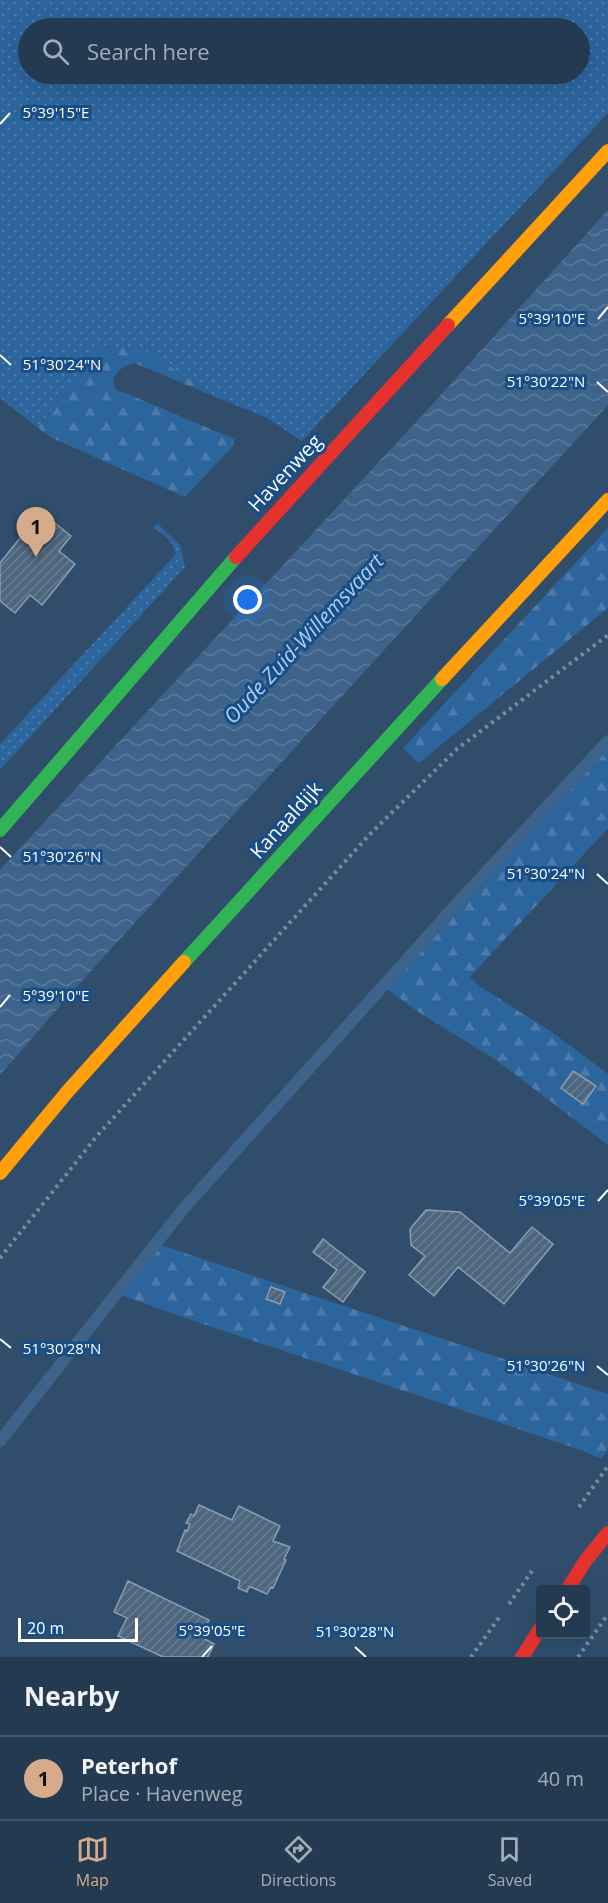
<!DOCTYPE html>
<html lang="en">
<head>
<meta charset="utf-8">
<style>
	:root { --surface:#243a51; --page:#2c4158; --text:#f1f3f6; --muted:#a3adb7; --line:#415468; --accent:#d6ab8b }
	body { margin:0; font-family:"Open Sans",sans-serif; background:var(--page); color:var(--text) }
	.controls { position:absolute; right:18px; bottom:18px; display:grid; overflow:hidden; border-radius:6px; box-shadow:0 6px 24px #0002 }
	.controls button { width:54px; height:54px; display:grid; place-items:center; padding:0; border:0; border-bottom:2px solid var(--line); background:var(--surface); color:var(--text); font:30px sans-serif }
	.scale { position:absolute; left:18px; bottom:15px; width:120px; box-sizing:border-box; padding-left:6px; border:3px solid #fff; border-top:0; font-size:16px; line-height:21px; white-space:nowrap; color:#fff; -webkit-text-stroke:4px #184d85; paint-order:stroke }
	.you { position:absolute; left:248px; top:600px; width:21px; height:21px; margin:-15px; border:4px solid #fff; border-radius:50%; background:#1a73e8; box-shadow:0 0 0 9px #1a73e833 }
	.badge { display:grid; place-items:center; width:39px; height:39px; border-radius:50%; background:var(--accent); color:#111; font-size:20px; font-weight:700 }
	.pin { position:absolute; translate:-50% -50px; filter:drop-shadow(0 2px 3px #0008) }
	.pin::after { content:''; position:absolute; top:32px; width:21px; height:18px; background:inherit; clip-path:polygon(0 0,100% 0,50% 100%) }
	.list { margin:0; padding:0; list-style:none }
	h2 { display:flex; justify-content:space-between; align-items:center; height:78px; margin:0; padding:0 24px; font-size:26px }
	h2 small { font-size:20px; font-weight:400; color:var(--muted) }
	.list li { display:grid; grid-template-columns:39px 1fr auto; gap:18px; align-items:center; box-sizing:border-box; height:84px; padding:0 24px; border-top:2px solid var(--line) }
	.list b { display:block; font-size:22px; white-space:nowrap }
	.list p { margin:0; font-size:20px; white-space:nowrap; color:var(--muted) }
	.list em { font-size:20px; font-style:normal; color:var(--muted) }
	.icon { flex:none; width:33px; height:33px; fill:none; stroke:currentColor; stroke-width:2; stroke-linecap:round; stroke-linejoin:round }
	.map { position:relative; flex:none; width:608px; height:1657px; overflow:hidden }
	.search { position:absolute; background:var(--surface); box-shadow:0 6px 24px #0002; left:18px; right:18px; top:18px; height:66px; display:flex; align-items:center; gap:15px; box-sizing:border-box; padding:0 21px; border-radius:33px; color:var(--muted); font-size:22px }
	.sheet { height:162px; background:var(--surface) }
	nav { display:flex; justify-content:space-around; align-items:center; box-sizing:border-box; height:84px; border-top:2px solid var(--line); background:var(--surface); font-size:16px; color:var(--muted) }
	nav a { display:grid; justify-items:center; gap:3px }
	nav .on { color:var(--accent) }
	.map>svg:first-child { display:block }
	.grass { fill:url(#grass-dots); fill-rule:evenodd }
	.forest { fill:url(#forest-firs) }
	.water { fill:url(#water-waves) }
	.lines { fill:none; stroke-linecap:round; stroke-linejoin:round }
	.stream { stroke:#3d638b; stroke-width:12 }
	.building { fill:url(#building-hatch); stroke:#8b9db0; stroke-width:1.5 }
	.path { stroke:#778ca2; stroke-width:4; stroke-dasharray:3 4.5; stroke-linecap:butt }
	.fast { stroke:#30b455; stroke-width:14 }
	.slow { stroke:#ff9f0a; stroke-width:14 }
	.jam { stroke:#e5322d; stroke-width:14 }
	.ticks { fill:none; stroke:#fff; stroke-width:2 }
	.labels { text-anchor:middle; stroke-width:6; stroke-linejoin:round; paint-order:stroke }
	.street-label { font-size:20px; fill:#fff; stroke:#184d85 }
	.water-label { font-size:21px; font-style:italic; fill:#a9cff4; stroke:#184d85 }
	.ticks-label { font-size:15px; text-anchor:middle; fill:#fff; stroke:#184d85; stroke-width:6; stroke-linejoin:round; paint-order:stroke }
</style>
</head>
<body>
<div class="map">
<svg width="608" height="1657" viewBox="0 0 608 1657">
	<defs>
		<pattern id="grass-dots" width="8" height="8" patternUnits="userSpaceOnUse" patternTransform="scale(1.5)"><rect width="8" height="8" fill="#2c649c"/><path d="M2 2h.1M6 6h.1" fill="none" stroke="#4c7bab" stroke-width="1.8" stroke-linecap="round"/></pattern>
		<pattern id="forest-firs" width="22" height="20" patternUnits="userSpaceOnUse" patternTransform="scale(1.5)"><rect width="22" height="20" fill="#2c649c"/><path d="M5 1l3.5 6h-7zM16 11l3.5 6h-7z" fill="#4c7bab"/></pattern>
		<pattern id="water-waves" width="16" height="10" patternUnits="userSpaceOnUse" patternTransform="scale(1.5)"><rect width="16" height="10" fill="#3d638b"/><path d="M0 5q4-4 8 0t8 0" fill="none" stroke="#5a7a9c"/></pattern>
		<pattern id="building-hatch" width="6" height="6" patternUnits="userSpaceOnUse" patternTransform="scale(1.5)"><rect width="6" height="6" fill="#4d657d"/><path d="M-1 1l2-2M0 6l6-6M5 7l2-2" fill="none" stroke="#687c90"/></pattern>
	</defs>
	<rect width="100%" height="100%" fill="#304e6c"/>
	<path class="grass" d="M0,0H608V113L302,441L265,417L218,398L143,350L102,346L38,428L0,398ZM28,28H580V74H28Z
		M157,523L180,545L185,567L0,770V744L176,554C172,541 165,534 153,528Z"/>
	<path class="forest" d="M102,346L143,349L218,398L134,363C121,365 107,379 117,391L123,392L234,439V445L185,497L52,438L38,428Z
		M608,528V608L419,763L403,748Z
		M608,736V828L470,977L478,985L553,1033L608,1074V1145L496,1060L420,1013L383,986Z
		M155,1243L608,1394V1450L601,1459L581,1450L194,1321L115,1293Z"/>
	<path class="water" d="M608,210V405L79,984L0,1075V870L429,408Z"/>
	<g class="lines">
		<path class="stream" d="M0,1441L184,1208L462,898L608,741"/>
	</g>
	<path class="building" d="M41,512L71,536L59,551L75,564L42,605L30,595L15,613L0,601V563Z
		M573,1071L596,1086L583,1104L561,1088Z
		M426,1210L460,1212L510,1253L532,1227L553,1244L504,1304L458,1267L434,1296L409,1275L425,1256L411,1245L410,1229Z
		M323,1239L365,1272L343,1302L323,1287L337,1270L313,1252Z
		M271,1287L285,1292L280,1304L266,1299Z
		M199,1505L232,1520L239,1506L280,1526L273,1541L290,1547L284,1559L286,1560L273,1588L271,1587L267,1594L251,1587H249L247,1592L238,1588L240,1581L177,1551L185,1530L187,1531L190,1524L186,1523L191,1514L194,1516Z
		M128,1581L209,1620L201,1637L214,1644L208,1657H163L118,1636L127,1618L114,1612Z"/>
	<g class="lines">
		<path class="path" d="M0,1258L96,1137L370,834L457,749L608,635
			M579,1507L608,1466
			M509,1604L532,1571
			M471,1657L501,1615
			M578,1657L608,1614"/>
		<path class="fast" d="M0,830L236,557
			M184,962L442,679"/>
		<path class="slow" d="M448,325L608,151
			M442,679L608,500
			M0,1173L68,1091L184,962"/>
		<path class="jam" d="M236,557L448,325
			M567,1590L586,1560L608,1533
			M522,1657L540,1629"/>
	</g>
	<path class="ticks" d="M0,124L10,113M598,319L608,307M0,355L11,365M597,382L608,392M0,847L11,857M597,874L608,884M0,1007L10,995M598,1201L608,1190M0,1339L11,1348M597,1366L608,1375M355,1647L366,1657M202,1657L212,1646"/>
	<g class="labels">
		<g class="street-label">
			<text transform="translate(285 473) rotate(-47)" y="7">Havenweg</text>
			<text transform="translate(286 820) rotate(-48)" y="7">Kanaaldijk</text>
		</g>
		<g class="water-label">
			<text transform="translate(304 639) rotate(-47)" y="7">Oude Zuid-Willemsvaart</text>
		</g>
	</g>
	<g class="ticks-label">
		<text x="56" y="118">5°39'15"E</text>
		<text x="552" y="324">5°39'10"E</text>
		<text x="62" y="370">51°30'24"N</text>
		<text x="546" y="387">51°30'22"N</text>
		<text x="62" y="862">51°30'26"N</text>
		<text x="546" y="879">51°30'24"N</text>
		<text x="56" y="1001">5°39'10"E</text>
		<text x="552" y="1206">5°39'05"E</text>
		<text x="62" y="1354">51°30'28"N</text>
		<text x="546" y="1371">51°30'26"N</text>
		<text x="212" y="1636">5°39'05"E</text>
		<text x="355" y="1637">51°30'28"N</text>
	</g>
</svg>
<div class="controls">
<button><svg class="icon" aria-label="locate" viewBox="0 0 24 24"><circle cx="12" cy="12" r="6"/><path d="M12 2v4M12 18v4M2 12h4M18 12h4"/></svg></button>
</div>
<div class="scale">20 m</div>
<div class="you"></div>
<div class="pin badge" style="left:36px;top:557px">1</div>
<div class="search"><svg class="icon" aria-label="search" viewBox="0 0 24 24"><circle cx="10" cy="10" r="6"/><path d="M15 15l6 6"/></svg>Search here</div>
</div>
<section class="sheet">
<h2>Nearby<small></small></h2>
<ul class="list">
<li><span class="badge">1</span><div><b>Peterhof</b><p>Place · Havenweg</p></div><em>40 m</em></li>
</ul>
</section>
<nav>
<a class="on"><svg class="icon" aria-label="map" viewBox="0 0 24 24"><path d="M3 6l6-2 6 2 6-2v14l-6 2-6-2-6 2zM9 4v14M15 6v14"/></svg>Map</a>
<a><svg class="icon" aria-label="directions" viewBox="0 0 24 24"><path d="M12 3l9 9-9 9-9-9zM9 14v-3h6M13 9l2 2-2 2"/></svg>Directions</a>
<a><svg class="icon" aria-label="saved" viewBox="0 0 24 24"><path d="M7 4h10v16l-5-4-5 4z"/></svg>Saved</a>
</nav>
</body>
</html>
